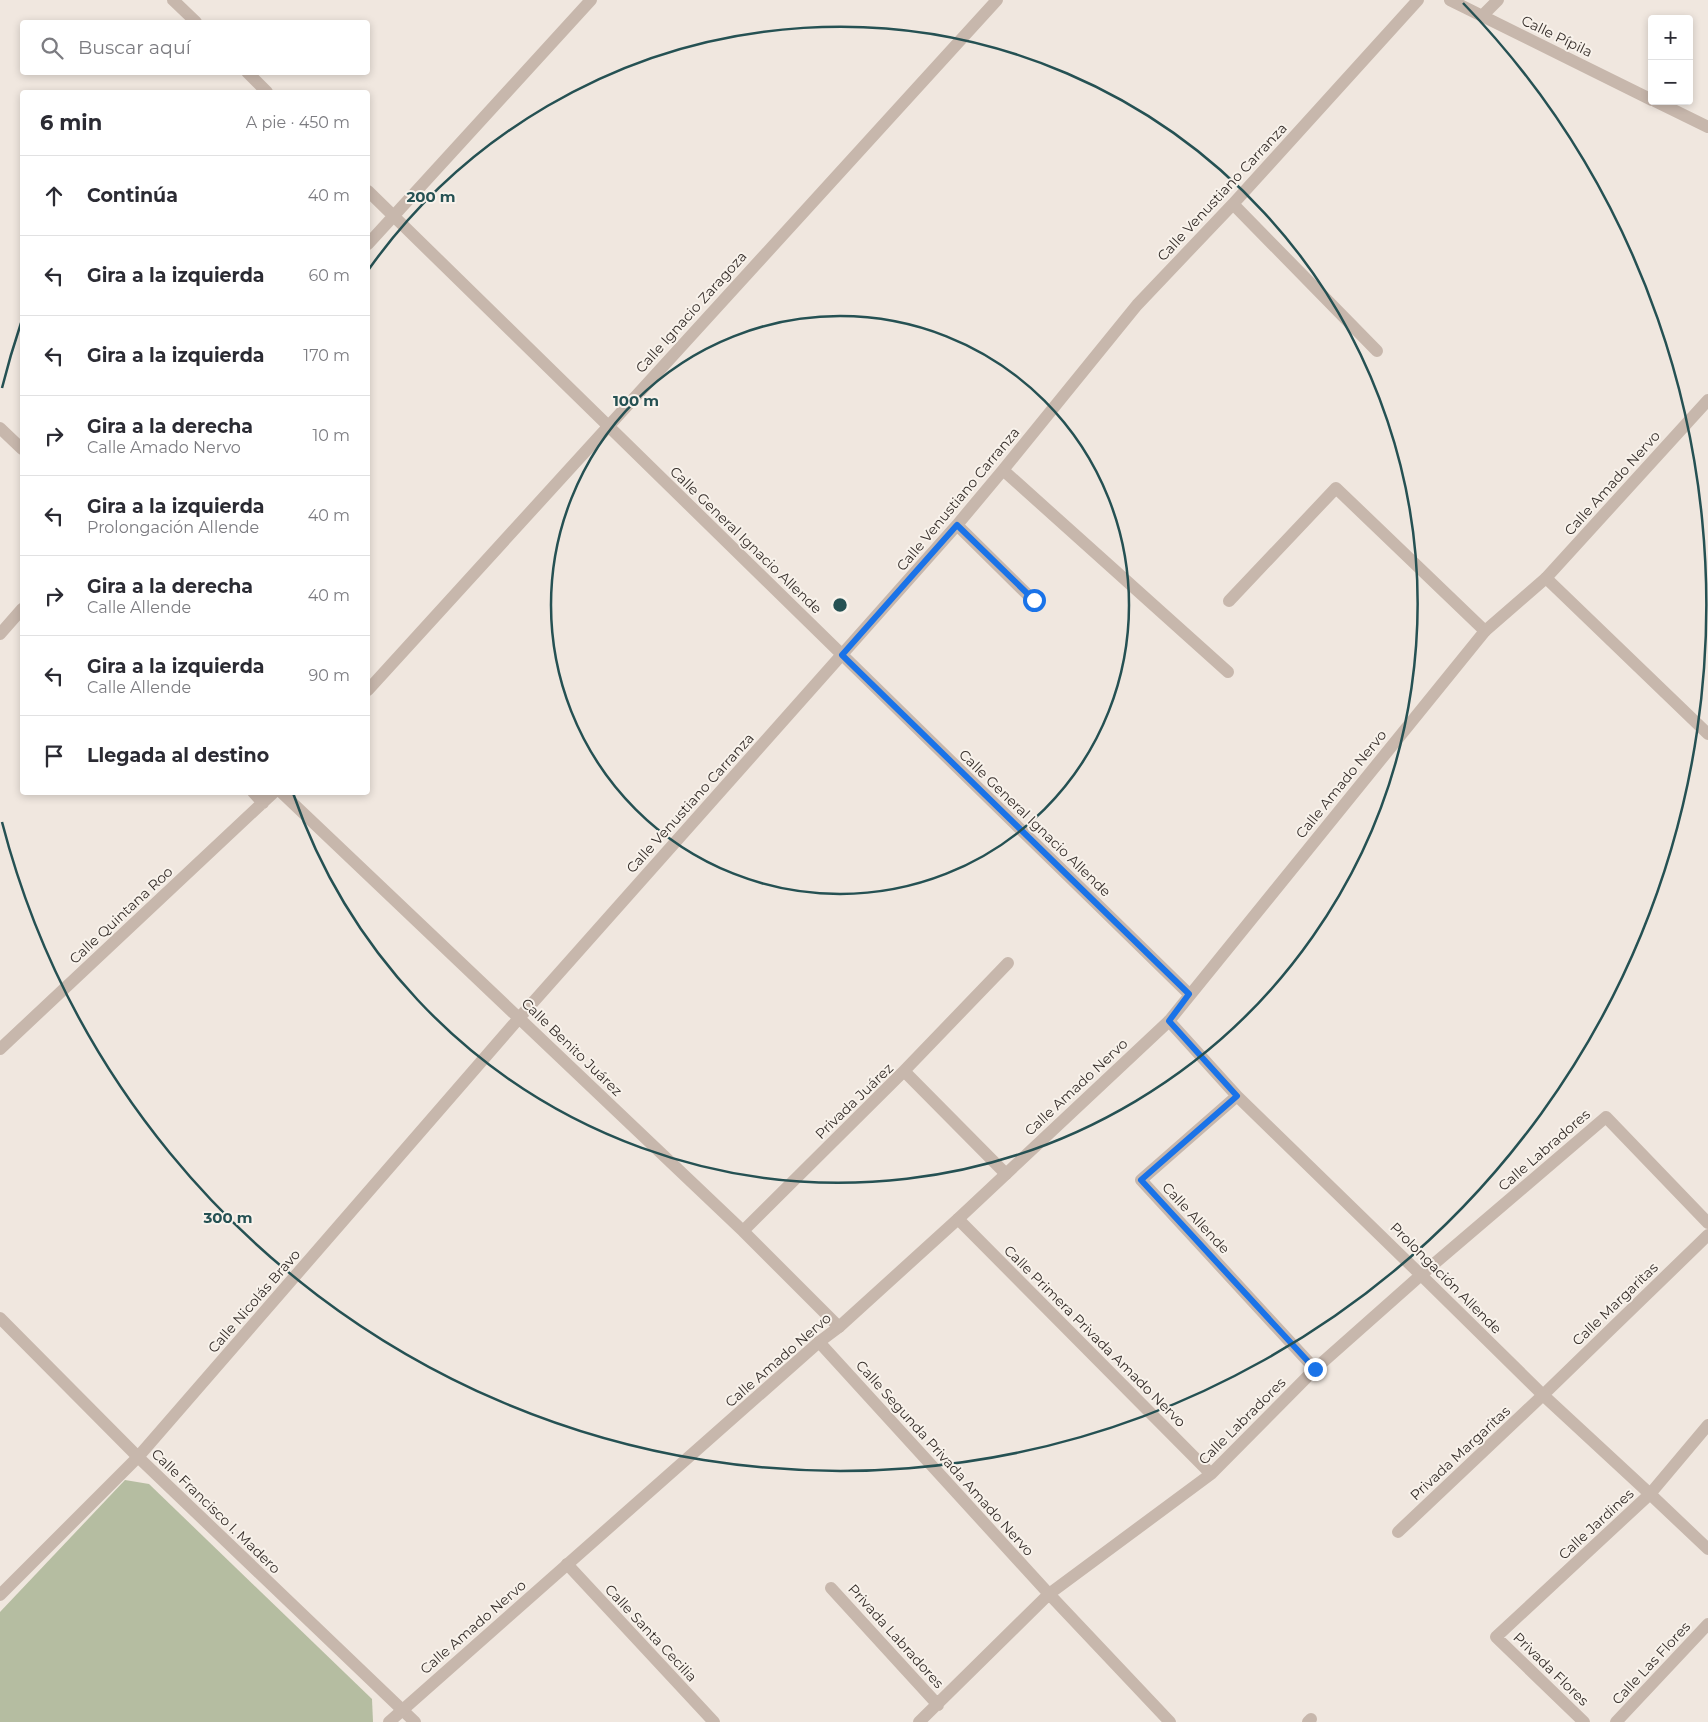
<!DOCTYPE html>
<html lang="es">
<head>
<meta charset="utf-8">
<style>
	:root { --surface:#fff; --page:#f7f7f7; --text:#2b2b33; --muted:#7c7c81; --line:#e1e1e2 }
	body { margin:0; font-family:Montserrat,sans-serif; background:var(--page); color:var(--text) }
	.controls { position:absolute; right:15px; top:15px; display:grid; overflow:hidden; border-radius:5px; box-shadow:0 2px 8px #0003 }
	.controls button { width:45px; height:45px; display:grid; place-items:center; padding:0; border:0; border-bottom:1px solid var(--line); background:var(--surface); color:var(--text); font:25px sans-serif }
	.stop { position:absolute; width:15px; height:15px; margin:-11px; border:4px solid #1a73e8; border-radius:50%; background:#fff }
	.stop.end { background:#1a73e8; border-color:#fff; box-shadow:0 1px 5px #0008 }
	.list { margin:0; padding:0; list-style:none }
	h2 { display:flex; justify-content:space-between; align-items:center; height:65px; margin:0; padding:0 20px; font-size:21px }
	h2 small { font-size:16px; font-weight:400; color:var(--muted) }
	.list li { display:grid; grid-template-columns:32px 1fr auto; gap:15px; align-items:center; box-sizing:border-box; height:80px; padding:0 20px; border-top:1px solid var(--line) }
	.list b { display:block; font-size:19px; white-space:nowrap }
	.list p { margin:0; font-size:16px; white-space:nowrap; color:var(--muted) }
	.list em { font-size:16px; font-style:normal; color:var(--muted) }
	.icon { flex:none; width:28px; height:28px; fill:none; stroke:currentColor; stroke-width:2; stroke-linecap:round; stroke-linejoin:round }
	.map { position:relative; flex:none; width:1708px; height:1722px; overflow:hidden }
	.search { position:absolute; background:var(--surface); box-shadow:0 2px 8px #0003; left:20px; top:20px; width:350px; height:55px; display:flex; align-items:center; gap:12px; box-sizing:border-box; padding:0 18px; border-radius:5px; color:var(--muted); font-size:19px }
	.panel { position:absolute; background:var(--surface); box-shadow:0 2px 8px #0003; left:20px; top:90px; width:350px; height:705px; border-radius:5px }
	.map>svg:first-child { display:block }
	.green { fill:#b5bda1 }
	.lines { fill:none; stroke-linecap:round; stroke-linejoin:round }
	.minor { stroke:#c7b7ac; stroke-width:12 }
	.tertiary { stroke:#c7b7ac; stroke-width:12 }
	.route { stroke:#1a73e8; stroke-width:6 }
	.ring { fill:none; stroke:#255153; stroke-width:2.5 }
	.labels { text-anchor:middle; stroke-width:4; stroke-linejoin:round; paint-order:stroke }
	.street-label { font-size:14px; fill:#362e2a; stroke:#f8f2eb }
	.centre { fill:#255153; stroke:#f8f2eb; stroke-width:2.5 }
	.ring-label { font-size:15px; text-anchor:middle; font-weight:bold; fill:#255153; stroke:#f8f2eb; stroke-width:4; stroke-linejoin:round; paint-order:stroke }
</style>
</head>
<body>
<div class="map">
<svg width="1708" height="1722" viewBox="0 0 1708 1722">
	<rect width="100%" height="100%" fill="#f0e7df"/>
	<path class="green" d="M125,1480L149,1484L372,1699L373,1722H0V1612Z"/>
	<g class="lines">
		<path class="minor" d="M173,0L196,22
			M1450,0L1652,100
			M1482,16L1498,0
			M247,72L267,92
			M1655,101L1708,127
			M368,191L1189,994
			M1233,204L1377,351
			M368,244L591,0
			M0,428L22,449
			M1003,470L1228,672
			M957,525L1033,600
			M1546,578L1708,734
			M1229,601L1336,488L1485,631
			M0,634L22,609
			M368,690L997,0
			M253,792L263,803
			M281,792L743,1231L839,1327
			M1169,1021L1237,1096L1421,1275L1543,1395L1650,1494L1708,1549
			M0,1049L274,792
			M904,1071L1006,1174
			M1237,1096L1141,1180L1315,1369
			M958,1219L1211,1474
			M743,1231L904,1071L1008,963
			M0,1318L138,1457L415,1722
			M819,1342L1049,1594L1170,1722
			M1398,1532L1543,1395L1708,1235
			M567,1564L714,1722
			M831,1588L938,1705
			M0,1595L138,1457L520,1017L957,525L1003,470L1137,305L1233,204L1418,0
			M919,1722L1049,1594L1211,1474L1315,1369L1421,1275L1606,1117L1708,1223
			M1308,1722L1311,1719
			M1584,1722L1496,1637L1650,1494L1708,1425
			M1616,1722L1708,1624"/>
		<path class="tertiary" d="M389,1722L819,1342L839,1327L958,1219L1169,1021L1485,631L1546,578L1708,400"/>
	</g>
	<g class="lines">
		<path class="route" d="M1034,600L957,525L842,655L1189,994L1169,1021L1237,1096L1141,1180L1315,1369"/>
	</g>
	<g class="ring">
		<circle cx="840" cy="605" r="289"/>
		<path d="M369 269A578 578 0 1 1 293 793"/>
		<path d="M2 388A866 866 0 0 1 21 323M1463 3A866 866 0 1 1 2 822"/>
	</g>
	<g class="labels">
		<g class="street-label">
			<text transform="translate(1557 36) rotate(26)" y="5">Calle Pípila</text>
			<text transform="translate(1222 192) rotate(-47)" y="5">Calle Venustiano Carranza</text>
			<text transform="translate(691 312) rotate(-48)" y="5">Calle Ignacio Zaragoza</text>
			<text transform="translate(1612 483) rotate(-48)" y="5">Calle Amado Nervo</text>
			<text transform="translate(958 499) rotate(-50)" y="5">Calle Venustiano Carranza</text>
			<text transform="translate(746 540) rotate(44)" y="5">Calle General Ignacio Allende</text>
			<text transform="translate(1341 784) rotate(-51)" y="5">Calle Amado Nervo</text>
			<text transform="translate(690 803) rotate(-48)" y="5">Calle Venustiano Carranza</text>
			<text transform="translate(1035 823) rotate(44)" y="5">Calle General Ignacio Allende</text>
			<text transform="translate(121 915) rotate(-43)" y="5">Calle Quintana Roo</text>
			<text transform="translate(572 1047) rotate(44)" y="5">Calle Benito Juárez</text>
			<text transform="translate(1076 1087) rotate(-43)" y="5">Calle Amado Nervo</text>
			<text transform="translate(854 1101) rotate(-44)" y="5">Privada Juárez</text>
			<text transform="translate(1544 1150) rotate(-41)" y="5">Calle Labradores</text>
			<text transform="translate(1196 1218) rotate(47)" y="5">Calle Allende</text>
			<text transform="translate(1446 1278) rotate(45)" y="5">Prolongación Allende</text>
			<text transform="translate(254 1301) rotate(-49)" y="5">Calle Nicolás Bravo</text>
			<text transform="translate(1615 1304) rotate(-44)" y="5">Calle Margaritas</text>
			<text transform="translate(1095 1336) rotate(45)" y="5">Calle Primera Privada Amado Nervo</text>
			<text transform="translate(778 1360) rotate(-41)" y="5">Calle Amado Nervo</text>
			<text transform="translate(1242 1421) rotate(-45)" y="5">Calle Labradores</text>
			<text transform="translate(1460 1453) rotate(-43)" y="5">Privada Margaritas</text>
			<text transform="translate(945 1458) rotate(48)" y="5">Calle Segunda Privada Amado Nervo</text>
			<text transform="translate(216 1511) rotate(44)" y="5">Calle Francisco I. Madero</text>
			<text transform="translate(1596 1524) rotate(-43)" y="5">Calle Jardines</text>
			<text transform="translate(473 1627) rotate(-41)" y="5">Calle Amado Nervo</text>
			<text transform="translate(651 1633) rotate(47)" y="5">Calle Santa Cecilia</text>
			<text transform="translate(896 1636) rotate(48)" y="5">Privada Labradores</text>
			<text transform="translate(1651 1663) rotate(-47)" y="5">Calle Las Flores</text>
			<text transform="translate(1551 1669) rotate(44)" y="5">Privada Flores</text>
		</g>
	</g>
	<circle cx="840" cy="605" r="8" class="centre"/>
	<g class="ring-label">
		<text x="431" y="202">200 m</text>
		<text x="636" y="406">100 m</text>
		<text x="228" y="1223">300 m</text>
	</g>
</svg>
<div class="controls">
<button>+</button>
<button>−</button>
</div>
<div class="stop" style="left:1034px;top:600px"></div>
<div class="stop end" style="left:1315px;top:1369px"></div>
<div class="search"><svg class="icon" aria-label="search" viewBox="0 0 24 24"><circle cx="10" cy="10" r="6"/><path d="M15 15l6 6"/></svg>Buscar aquí</div>
<section class="panel">
<h2>6 min<small>A pie · 450 m</small></h2>
<ul class="list">
<li><svg class="icon" aria-label="ahead" viewBox="0 0 24 24"><path d="M12 20V5M6 11l6-6 6 6"/></svg><div><b>Continúa</b></div><em>40 m</em></li>
<li><svg class="icon" aria-label="left" viewBox="0 0 24 24"><path d="M17 20v-9H6M10 6l-5 5 5 5"/></svg><div><b>Gira a la izquierda</b></div><em>60 m</em></li>
<li><svg class="icon" aria-label="left" viewBox="0 0 24 24"><path d="M17 20v-9H6M10 6l-5 5 5 5"/></svg><div><b>Gira a la izquierda</b></div><em>170 m</em></li>
<li><svg class="icon" aria-label="right" viewBox="0 0 24 24"><path d="M7 20v-9h11M14 6l5 5-5 5"/></svg><div><b>Gira a la derecha</b><p>Calle Amado Nervo</p></div><em>10 m</em></li>
<li><svg class="icon" aria-label="left" viewBox="0 0 24 24"><path d="M17 20v-9H6M10 6l-5 5 5 5"/></svg><div><b>Gira a la izquierda</b><p>Prolongación Allende</p></div><em>40 m</em></li>
<li><svg class="icon" aria-label="right" viewBox="0 0 24 24"><path d="M7 20v-9h11M14 6l5 5-5 5"/></svg><div><b>Gira a la derecha</b><p>Calle Allende</p></div><em>40 m</em></li>
<li><svg class="icon" aria-label="left" viewBox="0 0 24 24"><path d="M17 20v-9H6M10 6l-5 5 5 5"/></svg><div><b>Gira a la izquierda</b><p>Calle Allende</p></div><em>90 m</em></li>
<li><svg class="icon" aria-label="arrive" viewBox="0 0 24 24"><path d="M6 21V4h12l-3 4 3 4H6"/></svg><div><b>Llegada al destino</b></div></li>
</ul>
</section>
</div>
</body>
</html>
